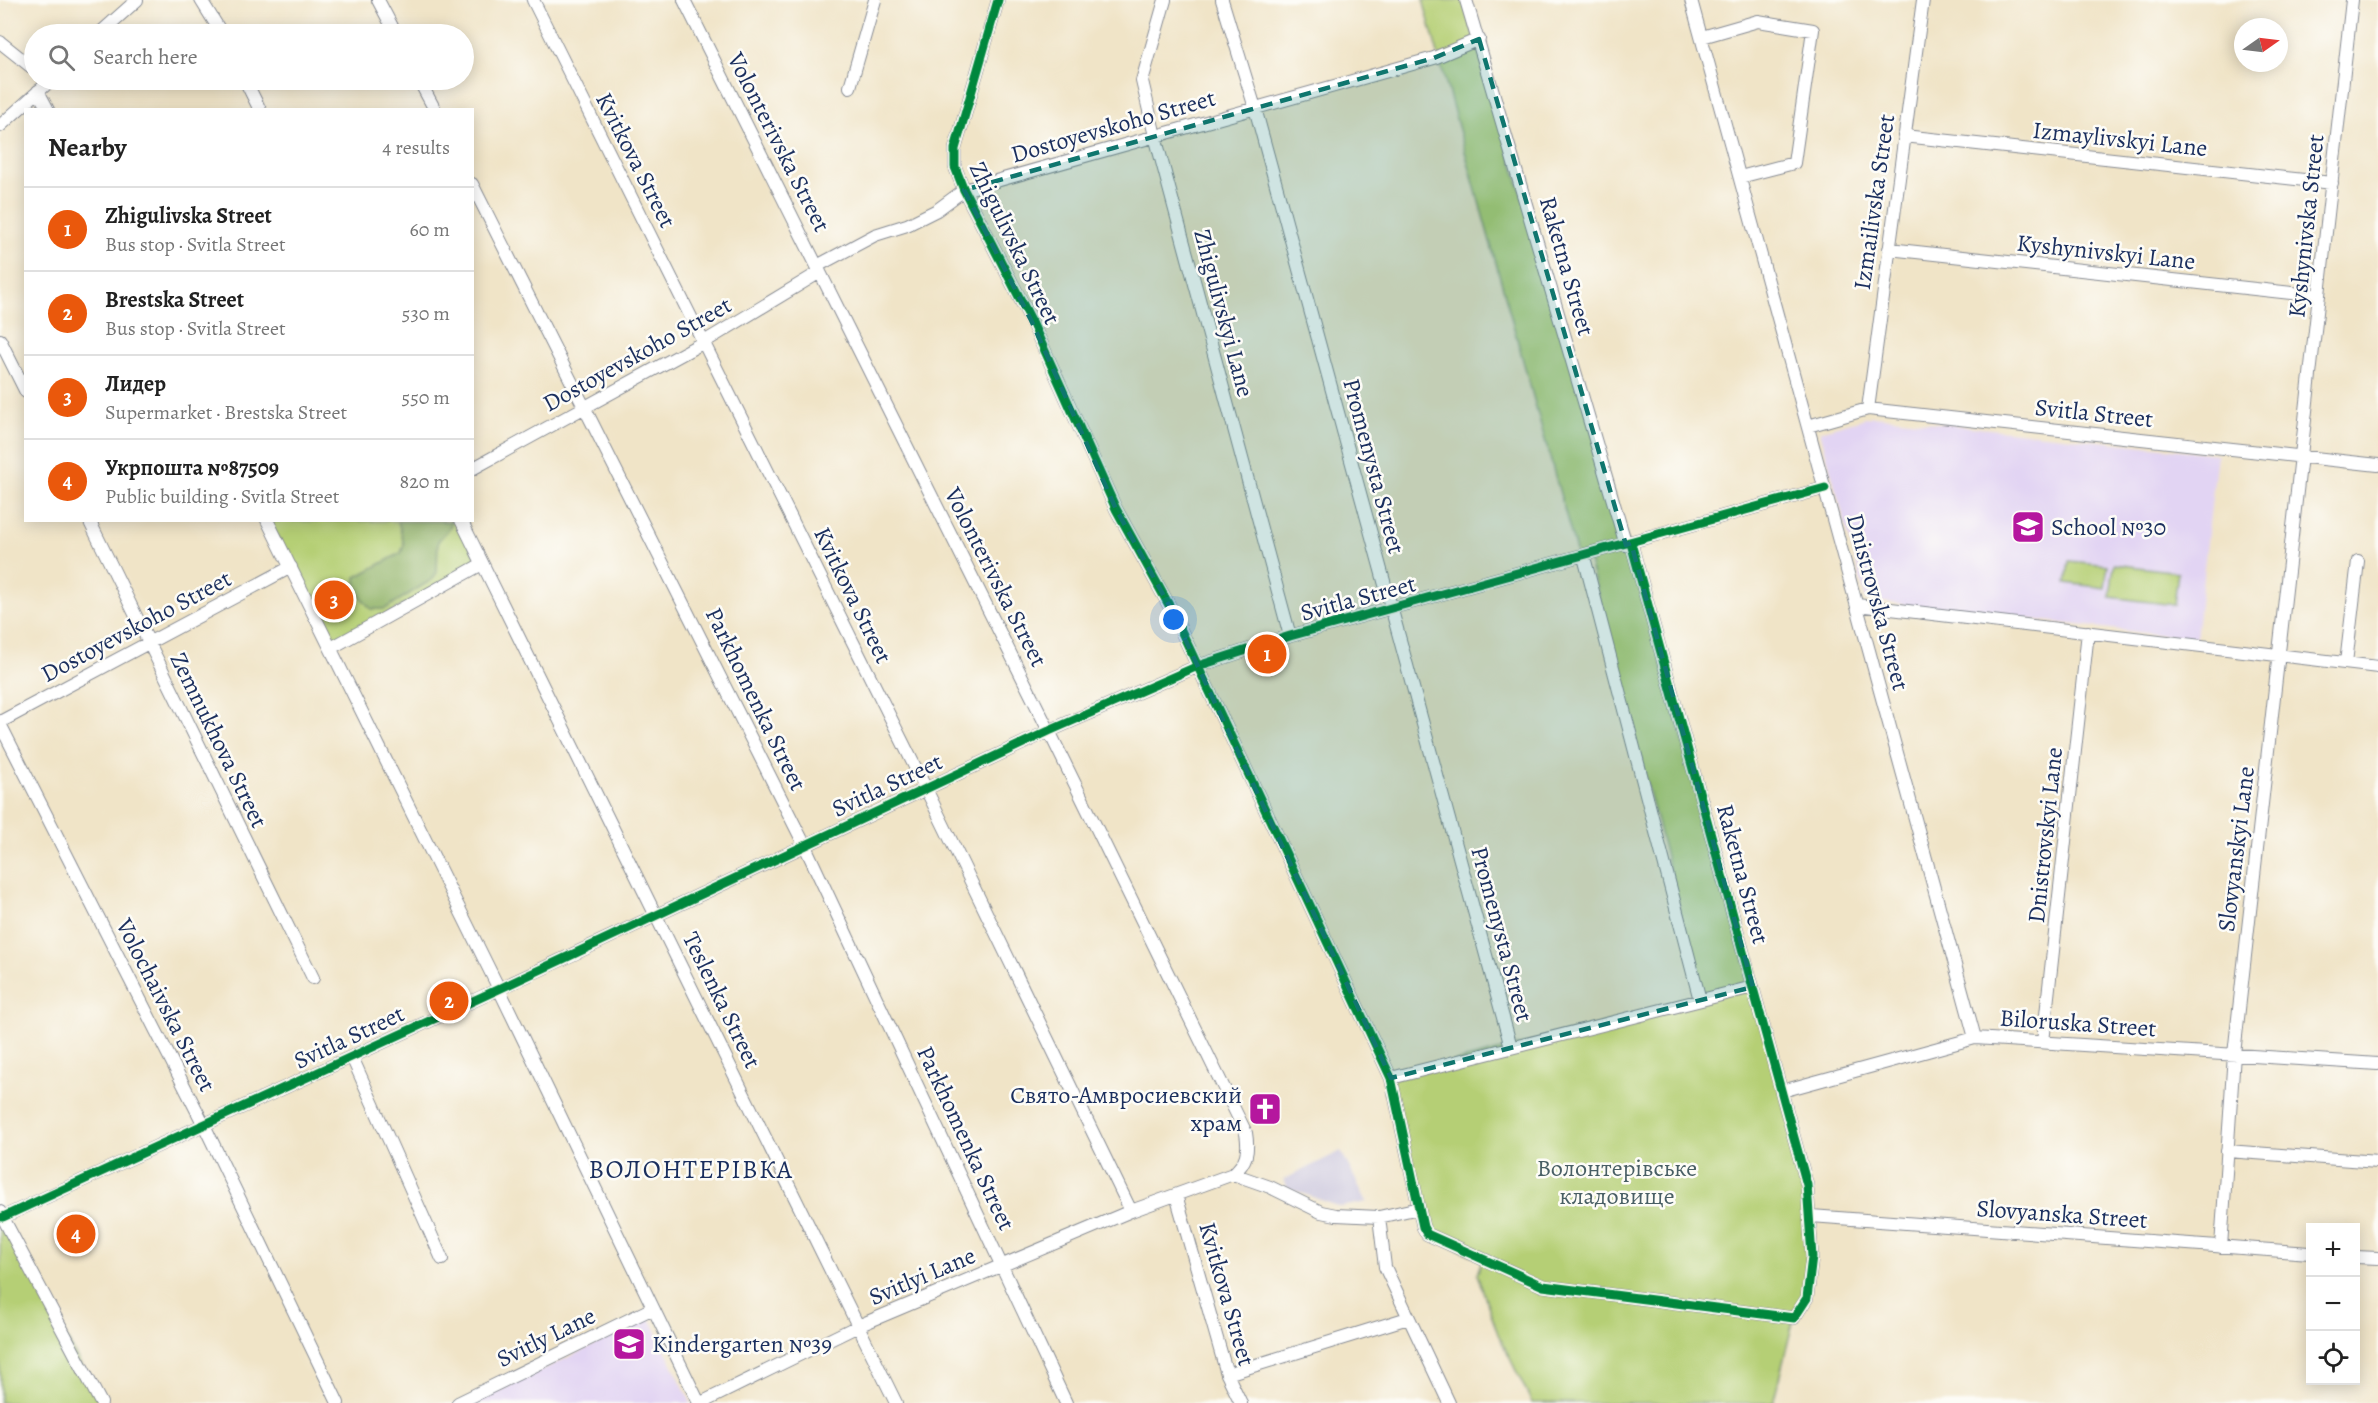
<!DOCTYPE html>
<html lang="en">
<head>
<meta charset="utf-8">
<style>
	:root { --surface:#fff; --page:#f2f2f2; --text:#222; --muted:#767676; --line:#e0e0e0; --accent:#ea580c }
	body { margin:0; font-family:Alegreya,serif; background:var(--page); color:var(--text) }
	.controls { position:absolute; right:18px; bottom:18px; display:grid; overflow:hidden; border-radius:0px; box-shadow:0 3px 15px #0003 }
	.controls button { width:54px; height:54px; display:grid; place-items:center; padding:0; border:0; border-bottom:2px solid var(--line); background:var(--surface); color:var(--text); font:30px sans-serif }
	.compass { position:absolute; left:2234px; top:18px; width:54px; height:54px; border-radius:50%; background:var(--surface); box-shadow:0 3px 15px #0003; rotate:76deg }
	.you { position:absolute; left:1174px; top:620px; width:21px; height:21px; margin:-15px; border:4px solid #fff; border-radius:50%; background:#1a73e8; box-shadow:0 0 0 9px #1a73e833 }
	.badge { display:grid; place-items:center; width:39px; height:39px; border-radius:50%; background:var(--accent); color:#fff; font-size:20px; font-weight:700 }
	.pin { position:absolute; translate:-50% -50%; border:3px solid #fff; box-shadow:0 2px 6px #0006 }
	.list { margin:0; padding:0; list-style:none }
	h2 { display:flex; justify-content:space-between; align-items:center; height:78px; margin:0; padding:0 24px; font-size:26px }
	h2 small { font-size:20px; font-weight:400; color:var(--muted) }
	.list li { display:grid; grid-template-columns:39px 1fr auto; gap:18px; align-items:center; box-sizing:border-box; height:84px; padding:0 24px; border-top:2px solid var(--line) }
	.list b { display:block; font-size:22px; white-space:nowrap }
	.list p { margin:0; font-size:20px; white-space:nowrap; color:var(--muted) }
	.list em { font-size:20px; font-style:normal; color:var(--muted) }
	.icon { flex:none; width:33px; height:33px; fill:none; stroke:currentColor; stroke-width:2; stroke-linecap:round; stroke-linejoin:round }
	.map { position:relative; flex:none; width:2378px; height:1403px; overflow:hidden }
	.search { position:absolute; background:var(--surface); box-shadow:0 3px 15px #0003; left:24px; top:24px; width:450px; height:66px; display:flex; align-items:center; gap:15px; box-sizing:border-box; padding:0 21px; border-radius:33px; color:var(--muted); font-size:22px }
	.panel { position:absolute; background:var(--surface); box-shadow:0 3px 15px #0003; left:24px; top:108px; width:450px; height:414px; border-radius:0px }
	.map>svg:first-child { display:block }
	.built { fill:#e2d4f3 }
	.industrial { fill:#c5c0da }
	.green { fill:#b5cf75; stroke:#687f6a; stroke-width:1.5 }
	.forest { fill:#90b266; stroke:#567062; stroke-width:1.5 }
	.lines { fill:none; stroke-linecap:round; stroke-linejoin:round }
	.minor-casing { stroke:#868a92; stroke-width:14 }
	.minor { stroke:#fff; stroke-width:12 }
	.cycleway-casing { stroke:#fdfcf7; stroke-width:13 }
	.cycleway { stroke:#00873e; stroke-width:9 }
	.marked { fill:#0f766e; fill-opacity:0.2; stroke:#0f766e; stroke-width:4.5; stroke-dasharray:12 8; stroke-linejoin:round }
	.labels { text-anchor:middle; stroke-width:5; stroke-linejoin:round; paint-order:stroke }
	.street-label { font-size:24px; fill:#1b2f5e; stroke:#fdfcf7 }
	.poi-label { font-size:24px; fill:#1b2f5e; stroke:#fdfcf7; text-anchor:start }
	.park-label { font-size:24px; fill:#495f65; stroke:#fdfcf7 }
	.neighbourhood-label { font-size:26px; letter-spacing:1.5px; fill:#1b2f5e; stroke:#fdfcf7 }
</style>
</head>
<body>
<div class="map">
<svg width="2378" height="1403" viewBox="0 0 2378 1403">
	<rect width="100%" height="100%" fill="#fdfcf7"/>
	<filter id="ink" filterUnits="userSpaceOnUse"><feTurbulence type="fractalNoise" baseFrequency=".0167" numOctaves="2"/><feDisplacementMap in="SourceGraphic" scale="12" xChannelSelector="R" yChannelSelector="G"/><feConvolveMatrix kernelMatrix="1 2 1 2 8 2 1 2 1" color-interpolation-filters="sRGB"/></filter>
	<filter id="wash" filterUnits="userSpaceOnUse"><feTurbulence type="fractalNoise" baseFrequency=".008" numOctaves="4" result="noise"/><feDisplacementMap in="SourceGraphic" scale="24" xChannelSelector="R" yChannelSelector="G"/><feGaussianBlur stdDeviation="1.35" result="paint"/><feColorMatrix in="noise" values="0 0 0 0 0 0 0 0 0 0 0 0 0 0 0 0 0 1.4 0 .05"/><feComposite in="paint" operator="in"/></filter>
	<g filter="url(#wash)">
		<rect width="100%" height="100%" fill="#f0e4c7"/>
		<path class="built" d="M1873,416L2217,454L2196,639L1866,600L1820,431Z
			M650,1318L691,1403H474L542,1370Z"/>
		<path class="industrial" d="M1341,1151L1367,1202L1340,1207L1288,1188L1283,1180Z"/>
		<path class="green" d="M1423,0H1463L1629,547L1807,1185V1298L1794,1318L1773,1403H1532L1498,1334L1477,1274L1482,1260L1427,1234L1391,1078L1703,999L1587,553L1577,555Z
			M269,521H458L479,563L332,645Z
			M2069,561L2108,565L2105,588L2066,583Z
			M2114,564L2178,572L2174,605L2110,597Z
			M0,1212L101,1403H0Z"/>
		<path class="forest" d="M398,521H451L450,528L438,541L437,572L433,579L385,609H371C362,599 354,591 356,577L401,553L404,544Z"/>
	</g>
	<g filter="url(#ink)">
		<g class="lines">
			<g class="minor-casing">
				<path id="minor" d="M201,0L222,34
					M378,0L396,34
					M533,0L926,789L1131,1211
					M684,0L1049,731L1246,1133C1249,1151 1247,1162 1233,1174L1131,1211L858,1326L701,1403
					M998,0L955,149V167L964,190L1031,320L1116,509L1170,607L1391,1078L1423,1227L1427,1234L1543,1286L1794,1318L1807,1298L1812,1257L1807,1185L1631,543
					M1165,0L1142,81L1155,136L1290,636
					M1222,0L1255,108L1511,1047
					M1466,0L1626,545
					M1691,0L1975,1038
					M99,34L137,0
					M1702,37L1758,21L1813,30L1794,163L1740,177
					M0,42L34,69
					M245,80L260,110
					M419,80L435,110
					M850,87L875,0
					M38,91L48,110
					M0,126L51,80
					M1904,136L2332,183
					M472,184L805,846L1066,1403
					M1889,249L2319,296
					M817,266L875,235L907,225L937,210L964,190L1434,58L1479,39
					M0,340L26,392
					M1868,409L1923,0
					M1808,426L1868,409L2378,465
					M472,469L704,342L820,272
					M89,520L313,978
					M267,520L499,989L699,1403
					M461,520L896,1403
					M1584,557L1700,1000
					M1857,605L2378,667
					M331,648L482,564
					M2346,663L2358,561
					M0,722L291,567
					M0,724L204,1125L338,1403
					M2043,1042L2088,632
					M352,1057L442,1259
					M1391,1078L1753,987
					M1782,1091L1975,1038L2378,1064
					M2227,1151L2378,1162
					M1233,1174L1270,1187L1321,1212L1336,1215L1379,1217L1419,1208
					M1176,1195L1227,1374L1241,1403
					M0,1212L101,1403
					M1811,1216L2310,1253
					M3,1217L499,989L1049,731L1198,666L1290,636L1825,488
					M1379,1217L1385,1267L1449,1403
					M2221,1247L2234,1054L2352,0
					M2356,1257L2378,1258
					M1227,1374L1408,1318
					M458,1403L653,1308"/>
			</g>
			<use href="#minor" class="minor"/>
			<g class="cycleway-casing">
				<path id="cycleway" d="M998,0L955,149V167L964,190L1031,320L1116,509L1170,607L1391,1078L1423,1227L1427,1234L1543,1286L1794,1318L1807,1298L1812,1257L1807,1185L1631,543
					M3,1217L499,989L1049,731L1198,666L1290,636L1825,488"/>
			</g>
			<use href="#cycleway" class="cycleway"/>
		</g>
	</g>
	<path class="marked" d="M1479,39L1626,545L1631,543L1753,987L1391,1078L1170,607L1116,509L1031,320L964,190L1434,58Z"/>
	<defs>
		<g id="school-square" transform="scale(1.725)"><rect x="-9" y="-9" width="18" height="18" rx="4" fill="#b5179e" stroke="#fdfcf7"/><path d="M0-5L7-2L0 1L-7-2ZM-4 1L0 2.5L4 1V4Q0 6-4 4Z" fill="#fff"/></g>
		<g id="church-square" transform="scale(1.725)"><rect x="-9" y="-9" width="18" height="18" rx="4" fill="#b5179e" stroke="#fdfcf7"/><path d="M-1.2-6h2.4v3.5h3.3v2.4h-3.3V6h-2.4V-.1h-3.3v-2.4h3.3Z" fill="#fff"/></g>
	</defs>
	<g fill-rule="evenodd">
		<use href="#school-square" x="2028" y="527"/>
		<use href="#church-square" x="1265" y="1109"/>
		<use href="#school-square" x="629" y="1344"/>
	</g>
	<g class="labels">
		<g class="street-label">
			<text transform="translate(1113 126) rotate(-16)" y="8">Dostoyevskoho Street</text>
			<text transform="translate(2120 139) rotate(6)" y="8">Izmaylivskyi Lane</text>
			<text transform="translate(779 142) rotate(63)" y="8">Volonterivska Street</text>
			<text transform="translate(636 160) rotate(63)" y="8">Kvitkova Street</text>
			<text transform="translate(1874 202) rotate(-82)" y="8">Izmailivska Street</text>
			<text transform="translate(2306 226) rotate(-84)" y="8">Kyshynivska Street</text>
			<text transform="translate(1015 243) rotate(64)" y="8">Zhigulivska Street</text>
			<text transform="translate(2106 252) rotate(6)" y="8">Kyshynivskyi Lane</text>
			<text transform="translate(1567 266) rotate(74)" y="8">Raketna Street</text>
			<text transform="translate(1224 313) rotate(75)" y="8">Zhigulivskyi Lane</text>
			<text transform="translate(637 354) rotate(-29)" y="8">Dostoyevskoho Street</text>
			<text transform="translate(2094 413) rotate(6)" y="8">Svitla Street</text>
			<text transform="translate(1374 466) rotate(75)" y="8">Promenysta Street</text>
			<text transform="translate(996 577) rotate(63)" y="8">Volonterivska Street</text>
			<text transform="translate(853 595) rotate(64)" y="8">Kvitkova Street</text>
			<text transform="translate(1358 598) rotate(-15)" y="8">Svitla Street</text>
			<text transform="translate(1878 602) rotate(75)" y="8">Dnistrovska Street</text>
			<text transform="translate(136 626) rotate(-28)" y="8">Dostoyevskoho Street</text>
			<text transform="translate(756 699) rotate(64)" y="8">Parkhomenka Street</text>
			<text transform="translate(219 740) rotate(64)" y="8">Zemnukhova Street</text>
			<text transform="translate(887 785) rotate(-25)" y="8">Svitla Street</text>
			<text transform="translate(2045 835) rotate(-84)" y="8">Dnistrovskyi Lane</text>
			<text transform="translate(2236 849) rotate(-83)" y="8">Slovyanskyi Lane</text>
			<text transform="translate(1743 874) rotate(75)" y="8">Raketna Street</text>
			<text transform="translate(1502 934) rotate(75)" y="8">Promenysta Street</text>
			<text transform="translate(722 1000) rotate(64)" y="8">Teslenka Street</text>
			<text transform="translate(166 1005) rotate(63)" y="8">Volochaivska Street</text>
			<text transform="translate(2078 1023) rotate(4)" y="8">Biloruska Street</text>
			<text transform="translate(349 1037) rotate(-25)" y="8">Svitla Street</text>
			<text transform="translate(966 1138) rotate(65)" y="8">Parkhomenka Street</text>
			<text transform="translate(2062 1214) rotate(4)" y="8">Slovyanska Street</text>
			<text transform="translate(922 1276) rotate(-23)" y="8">Svitlyi Lane</text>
			<text transform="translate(1227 1294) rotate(74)" y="8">Kvitkova Street</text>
			<text transform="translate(546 1337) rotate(-26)" y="8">Svitly Lane</text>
		</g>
		<g class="poi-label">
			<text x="2051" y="535">School №30</text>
			<text x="1242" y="1103" text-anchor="end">Свято-Амвросиевский<tspan x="1242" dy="28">храм</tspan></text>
			<text x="652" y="1352">Kindergarten №39</text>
		</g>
		<g class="park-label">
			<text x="1617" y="1176">Волонтерівське<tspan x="1617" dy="28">кладовище</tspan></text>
		</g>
		<g class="neighbourhood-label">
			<text x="691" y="1178">ВОЛОНТЕРІВКА</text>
		</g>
	</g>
</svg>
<div class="controls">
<button>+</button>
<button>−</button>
<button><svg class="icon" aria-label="locate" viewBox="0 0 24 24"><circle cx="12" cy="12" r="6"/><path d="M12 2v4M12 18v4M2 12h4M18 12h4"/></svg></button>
</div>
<svg class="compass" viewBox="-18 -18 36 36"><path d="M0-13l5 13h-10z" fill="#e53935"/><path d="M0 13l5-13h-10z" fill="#767676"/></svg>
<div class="you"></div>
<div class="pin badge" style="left:1267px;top:654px">1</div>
<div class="pin badge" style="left:449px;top:1001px">2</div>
<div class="pin badge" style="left:334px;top:600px">3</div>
<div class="pin badge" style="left:76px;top:1234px">4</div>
<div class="search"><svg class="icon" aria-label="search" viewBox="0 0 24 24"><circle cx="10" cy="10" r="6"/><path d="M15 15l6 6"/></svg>Search here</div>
<section class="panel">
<h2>Nearby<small>4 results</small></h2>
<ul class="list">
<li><span class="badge">1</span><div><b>Zhigulivska Street</b><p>Bus stop · Svitla Street</p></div><em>60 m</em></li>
<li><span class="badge">2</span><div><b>Brestska Street</b><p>Bus stop · Svitla Street</p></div><em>530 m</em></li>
<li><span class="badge">3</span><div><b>Лидер</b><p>Supermarket · Brestska Street</p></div><em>550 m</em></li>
<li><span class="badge">4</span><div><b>Укрпошта №87509</b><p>Public building · Svitla Street</p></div><em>820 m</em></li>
</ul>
</section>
</div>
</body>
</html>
